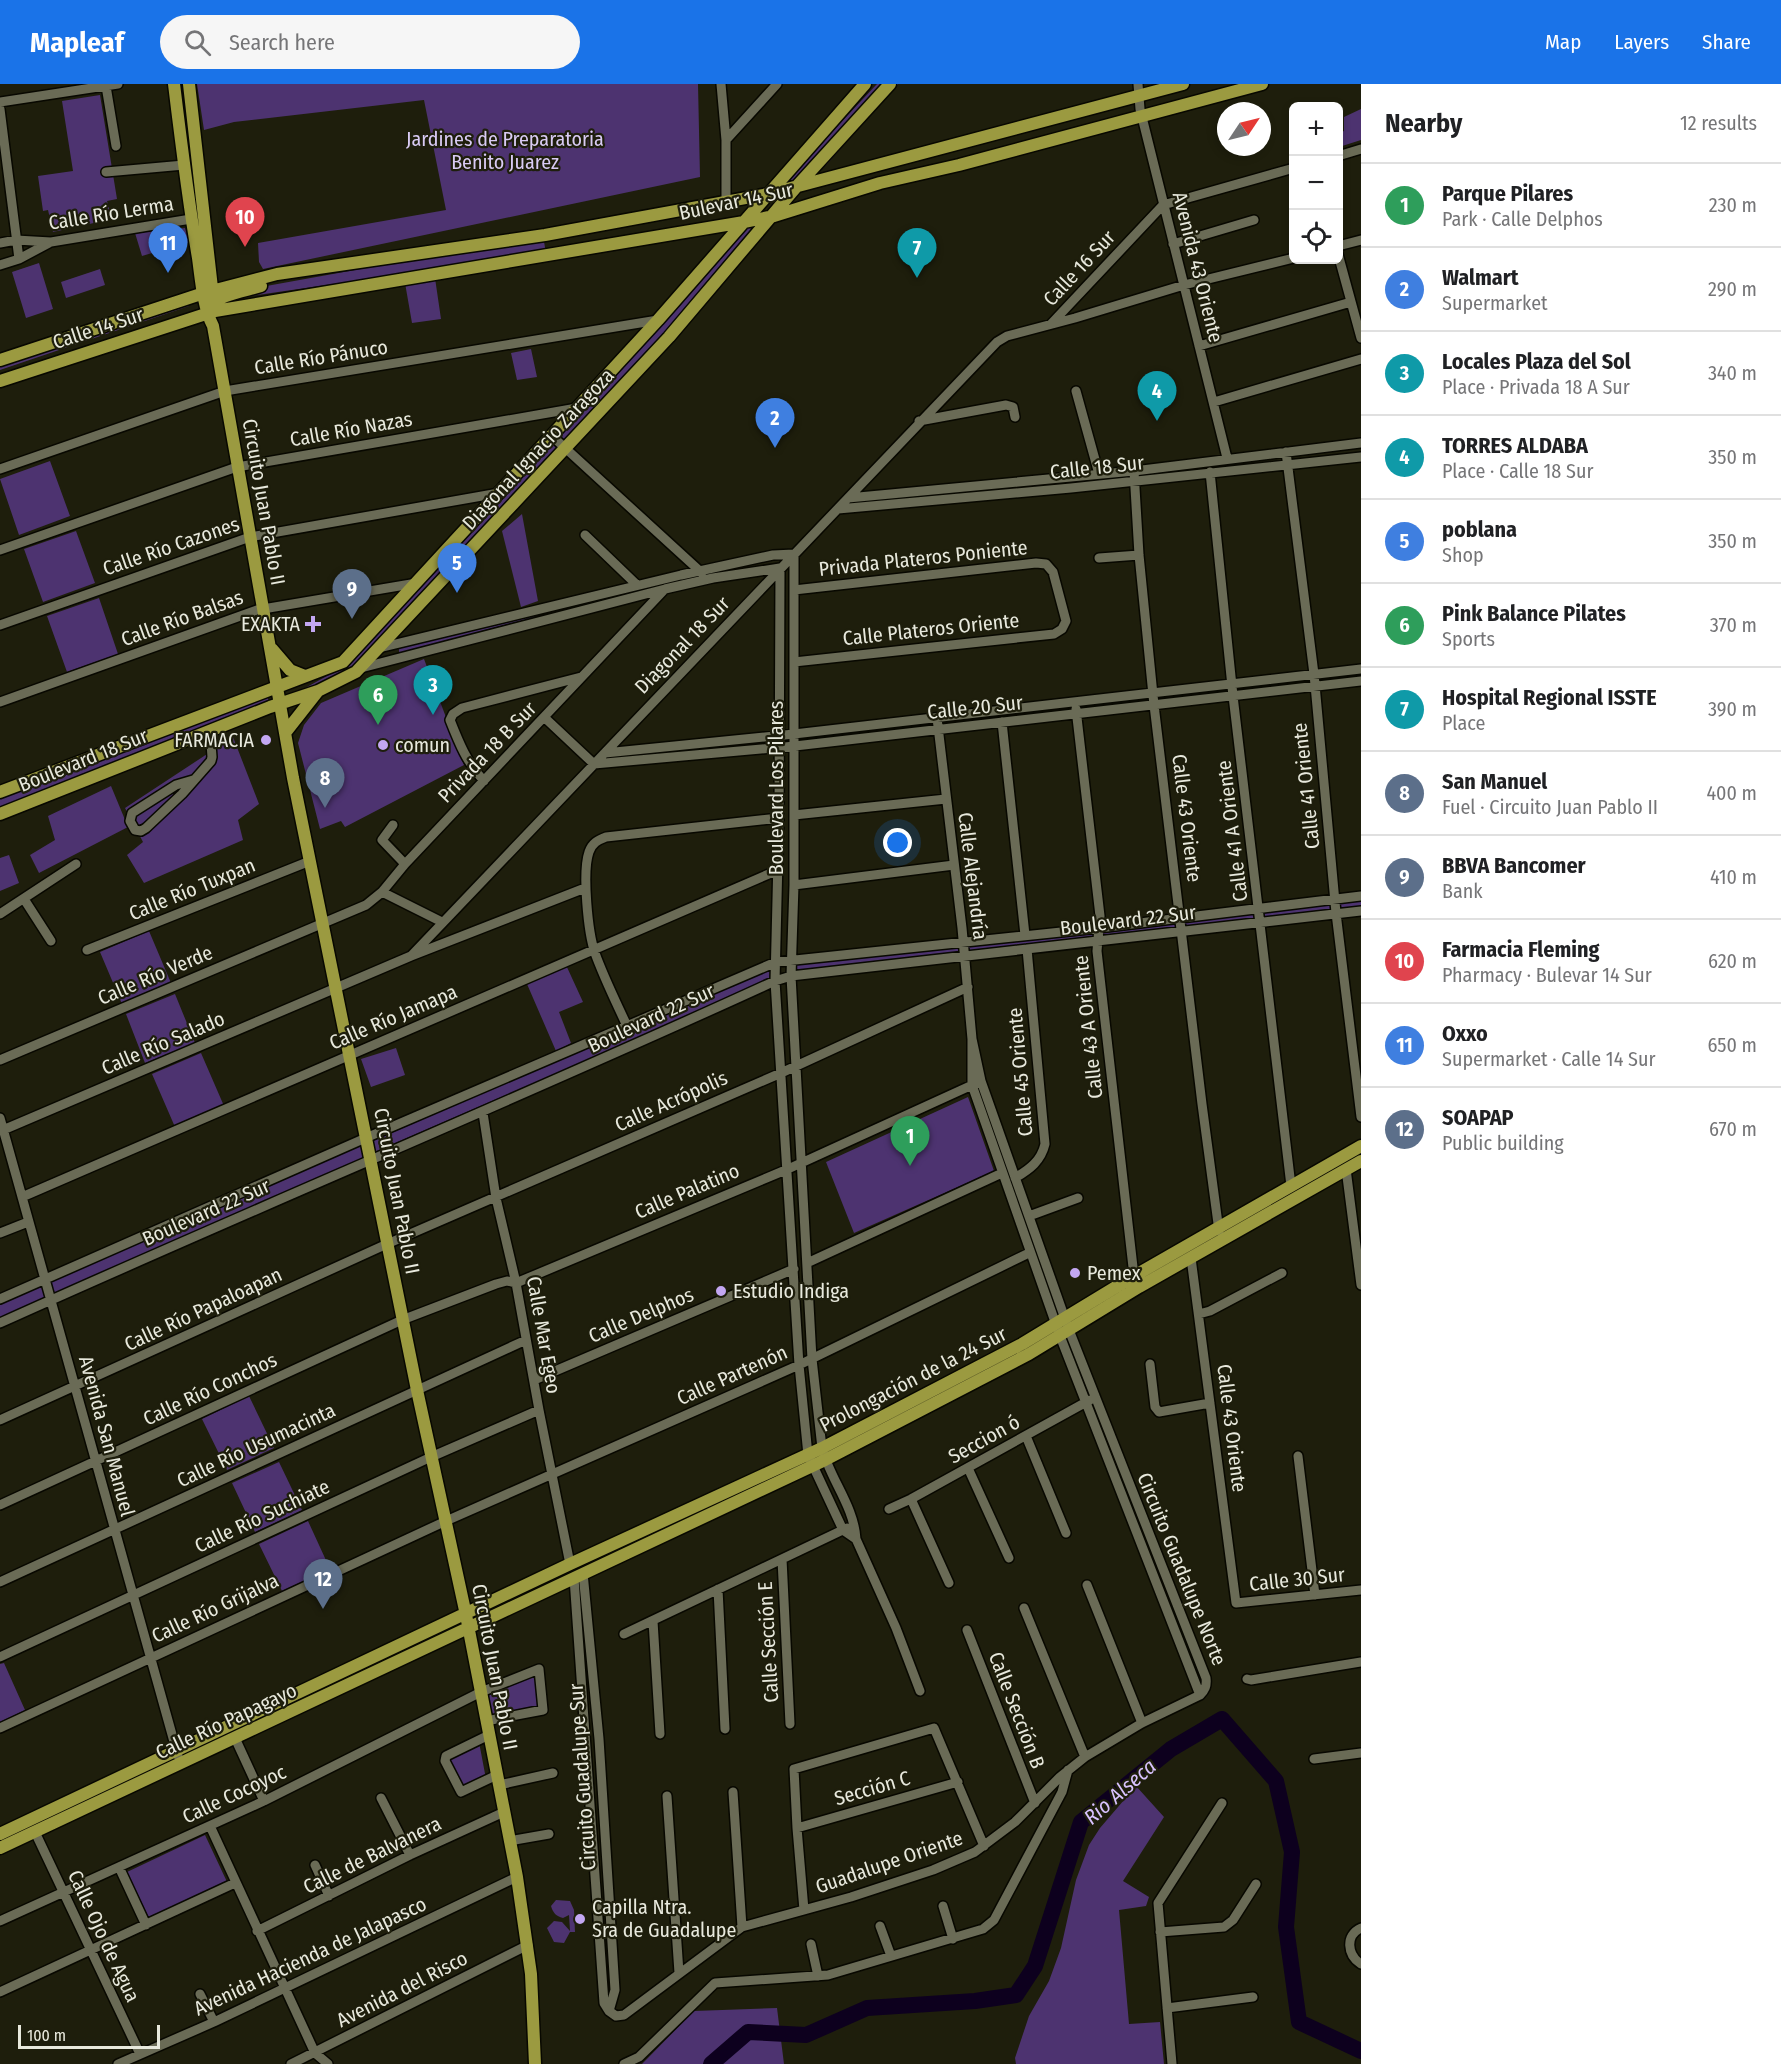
<!DOCTYPE html>
<html lang="en">
<head>
<meta charset="utf-8">
<style>
	:root { --surface:#fff; --page:#f6f6f6; --text:#202124; --muted:#757577; --line:#e0e0e0; --accent:#1a73e8 }
	body { margin:0; font-family:"Fira Sans Condensed",sans-serif; background:var(--page); color:var(--text) }
	.controls { position:absolute; right:18px; top:18px; display:grid; overflow:hidden; border-radius:9px; box-shadow:0 3px 9px #0003 }
	.controls button { width:54px; height:54px; display:grid; place-items:center; padding:0; border:0; border-bottom:2px solid var(--line); background:var(--surface); color:var(--text); font:30px sans-serif }
	.compass { position:absolute; left:1217px; top:18px; width:54px; height:54px; border-radius:50%; background:var(--surface); box-shadow:0 3px 9px #0003; rotate:55deg }
	.scale { position:absolute; left:18px; bottom:15px; width:142px; box-sizing:border-box; padding-left:6px; border:3px solid #e8e9dd; border-top:0; font-size:16px; line-height:21px; white-space:nowrap; color:#e8e9dd; -webkit-text-stroke:4px #1e1e0c; paint-order:stroke }
	.you { position:absolute; left:898px; top:759px; width:21px; height:21px; margin:-15px; border:4px solid #fff; border-radius:50%; background:#1a73e8; box-shadow:0 0 0 9px #1a73e833 }
	.badge { display:grid; place-items:center; width:39px; height:39px; border-radius:50%; background:var(--accent); color:#fff; font-size:20px; font-weight:700 }
	.pin { position:absolute; translate:-50% -50px; filter:drop-shadow(0 2px 3px #0008) }
	.pin::after { content:''; position:absolute; top:32px; width:21px; height:18px; background:inherit; clip-path:polygon(0 0,100% 0,50% 100%) }
	.list { margin:0; padding:0; list-style:none }
	h2 { display:flex; justify-content:space-between; align-items:center; height:78px; margin:0; padding:0 24px; font-size:26px }
	h2 small { font-size:20px; font-weight:400; color:var(--muted) }
	.list li { display:grid; grid-template-columns:39px 1fr auto; gap:18px; align-items:center; box-sizing:border-box; height:84px; padding:0 24px; border-top:2px solid var(--line) }
	.list b { display:block; font-size:22px; white-space:nowrap }
	.list p { margin:0; font-size:20px; white-space:nowrap; color:var(--muted) }
	.list em { font-size:20px; font-style:normal; color:var(--muted) }
	.icon { flex:none; width:33px; height:33px; fill:none; stroke:currentColor; stroke-width:2; stroke-linecap:round; stroke-linejoin:round }
	.map { position:relative; flex:none; width:1361px; height:1980px; overflow:hidden }
	header { display:flex; align-items:center; gap:36px; box-sizing:border-box; height:84px; padding:0 30px; background:var(--accent); color:#fff }
	header strong { font-size:28px }
	nav { display:flex; gap:33px; margin-inline-start:auto; font-size:21px }
	.search { width:420px; height:54px; background:var(--page); display:flex; align-items:center; gap:15px; box-sizing:border-box; padding:0 21px; border-radius:33px; color:var(--muted); font-size:22px }
	main { display:flex }
	aside { flex:1; background:var(--surface) }
	.map>svg:first-child { display:block }
	.green { fill:#4d3370 }
	.lines { fill:none; stroke-linecap:round; stroke-linejoin:round }
	.river { stroke:#0d001e; stroke-width:16 }
	.minor-casing { stroke:#080800; stroke-width:12 }
	.major-casing { stroke:#080800; stroke-width:15 }
	.minor { stroke:#6a6b56; stroke-width:9 }
	.major { stroke:#9b9a40; stroke-width:12 }
	.poi-dot { fill:#c3a7f2; stroke:#1e1e0c; stroke-width:2 }
	.labels { text-anchor:middle; stroke-width:4.5; stroke-linejoin:round; paint-order:stroke }
	.park-label { font-size:20px; fill:#d9cbf4; stroke:#1e1e0c }
	.street-label { font-size:20px; fill:#e8e9dd; stroke:#1e1e0c }
	.poi-label { font-size:20px; fill:#e8e9dd; stroke:#1e1e0c; text-anchor:start }
	.water-label { font-size:21px; font-style:italic; fill:#d8c2fe; stroke:#1e1e0c }
</style>
</head>
<body>
<header>
<strong>Mapleaf</strong>
<div class="search"><svg class="icon" aria-label="search" viewBox="0 0 24 24"><circle cx="10" cy="10" r="6"/><path d="M15 15l6 6"/></svg>Search here</div>
<nav><a>Map</a><a>Layers</a><a>Share</a></nav>
</header>
<main>
<div class="map">
<svg width="1361" height="1980" viewBox="0 0 1361 1980">
	<rect width="100%" height="100%" fill="#1e1e0c"/>
	<path class="green" d="M197,0H698L700,93L263,185L259,178L258,159L446,126L424,16L234,38L204,46Z
		M877,0H898L827,80L808,97L784,99Z
		M100,11L117,115L107,117L112,135L53,148L48,126L43,127L38,92L73,87L62,17Z
		M1361,25V56L1339,63V49L1344,47V33Z
		M746,143L756,146L567,360L556,351Z
		M185,144L189,158L142,172L135,149Z
		M543,152L546,169L223,216L222,210Z
		M39,179L53,225L26,234L12,188Z
		M100,185L105,201L66,214L61,198Z
		M435,194L441,235L412,239L405,199Z
		M188,219L189,222L0,286V281Z
		M531,265L537,293L517,296L511,269Z
		M551,357L560,365L351,587L296,609L347,581Z
		M50,377L70,432L19,451L0,395Z
		M522,430L538,517L521,523L502,447Z
		M76,447L95,499L43,518L24,465Z
		M667,496L670,506L399,571V562Z
		M99,514L118,570L67,588L47,532Z
		M424,575L464,681L345,743L341,737L320,745L298,659L304,641L321,619Z
		M266,606L270,623L0,730V708Z
		M233,653L259,720L238,736L243,756L144,799L127,771L143,758L125,724Z
		M111,702L128,743L39,789L30,771L55,756L48,732Z
		M9,771L19,799L0,807V774Z
		M1361,817V824L794,890V878Z
		M149,847L171,899L122,920L100,868Z
		M566,881L583,918L559,928L571,959L556,967L527,900Z
		M772,883L770,897L374,1068L373,1057Z
		M175,910L195,959L145,979L126,930Z
		M396,964L405,991L371,1003L361,975Z
		M201,969L224,1022L175,1043L152,990Z
		M968,1013L994,1087L854,1149L826,1078Z
		M361,1056L365,1078L0,1239V1215Z
		M249,1312L274,1364L227,1386L202,1335Z
		M279,1378L302,1426L255,1448L232,1399Z
		M308,1437L330,1485L282,1507L259,1460Z
		M4,1579L25,1626L0,1638V1580Z
		M539,1587L541,1624L488,1634L484,1614Z
		M479,1658L486,1695L461,1707L446,1675Z
		M1136,1702L1164,1733L1123,1797L1149,1813L1146,1822L1119,1826L1129,1940L1160,1938L1164,1980H1016L1015,1974L1029,1932L1049,1897L1061,1864L1076,1796L1089,1761L1100,1744Z
		M205,1751L228,1800L150,1836L127,1788Z
		M556,1816L570,1817L574,1826L575,1848H570L564,1859L554,1858L547,1844L554,1837L562,1838L570,1847L569,1831L563,1834C556,1832 553,1829 551,1822Z
		M777,1924L784,1980H642L694,1927Z"/>
	<g class="lines">
		<path class="river" d="M711,1980L748,1948L806,1951L867,1924L975,1917L1016,1911L1035,1882L1081,1738L1171,1665L1222,1635L1276,1697L1292,1768L1286,1843L1299,1938L1361,1967"/>
		<g class="minor-casing">
			<path id="minor" d="M721,0L726,56V117
				M1138,0L1140,25L1227,374
				M106,2L116,62
				M0,18L118,0
				M0,25L19,175
				M726,56L777,0
				M1338,72L1361,65
				M106,88L184,81
				M0,159L16,156L51,158L191,135
				M1173,160L1254,136
				M1338,162L1361,156
				M1338,170L1361,254
				M0,181L19,175L49,159
				M1051,240L1163,121L1294,84
				M1199,262L1351,218
				M1076,307L1099,390
				M1214,318L1361,275
				M919,337L1006,321L1013,323L1015,333
				M552,352L702,489
				M1286,368L1314,590L1336,829L1361,1033
				M0,385L225,307L658,236
				M1134,387L1139,471L1154,621L1202,1020L1219,1147
				M1210,388L1233,612L1291,1102
				M848,414L1134,387L1361,359
				M838,425L1071,404L1361,373
				M585,451L637,501
				M0,466L237,383L577,324
				M794,470V801L791,892L812,1275L822,1364C830,1395 854,1422 856,1455L896,1544L920,1607
				M1099,474L1139,471
				M780,484L779,734L775,897L799,1281L808,1371L843,1446L856,1455
				M0,541L250,453L499,409
				M379,564L681,491L773,471L794,470
				M794,578L1054,550L1062,545L1066,537L1053,488L1046,480L1036,479L794,506
				M361,584L665,505L713,494L780,484
				M0,618L257,526L417,499
				M1076,625L1100,832L1097,867L1134,1192
				M545,634L594,680L795,662L1361,597
				M937,634L962,844L972,955V1001L1060,1252L1200,1611
				M1002,638L1025,851
				M605,669L794,650L1361,585
				M193,696L176,701L132,729L130,737L135,746L141,747L146,744L182,710L211,677L212,673L210,646
				M484,697C467,679 459,659 450,636L453,630L462,624L581,593
				M794,731L946,715
				M393,741L382,756L405,780
				M794,801L954,781
				M382,808L442,838
				M24,815L51,857
				M0,830L76,780
				M87,866L310,777
				M411,872L997,258L1007,252L1075,234L1184,201L1294,174
				M627,942C616,918 604,894 595,869C588,849 582,788 589,768C592,759 598,756 606,753L779,734
				M0,976L366,821L382,808L405,780L665,505
				M483,1029L496,1114L516,1199L539,1326L570,1480
				M0,1034L178,1672
				M3,1046L411,872L585,804
				M1346,1085L1361,1201
				M1015,1094C1030,1085 1041,1077 1045,1060L1027,865
				M22,1113L778,786
				M1029,1132L1078,1114
				M0,1149L28,1138
				M1191,1174L1236,1519L1361,1506
				M807,1179L1002,1089
				M0,1215L361,1056L776,878L1099,844L1361,812
				M1199,1230L1210,1227L1282,1189
				M0,1239C257,1123 518,1015 775,897L791,892L1361,827
				M1150,1280L1155,1323L1159,1328L1210,1319
				M534,1296L794,1185
				M0,1336L387,1160L781,989L968,903
				M1026,1352L1066,1449
				M1298,1372L1315,1511
				M968,1384L1009,1474
				M911,1415L949,1499
				M0,1421L402,1236L496,1200L507,1197L516,1199L788,1085L981,997
				M889,1425L911,1415L1090,1316
				M782,1475L790,1640
				M583,1489L599,1655L615,1906L609,1927
				M574,1494L604,1919L609,1927L616,1932L624,1931L742,1843L851,1813L933,1786L975,1768L1015,1738L1060,1693L1085,1673L1142,1639L1200,1611C1205,1606 1207,1602 1206,1594L1069,1246L981,997L972,955
				M0,1498L526,1256
				M1087,1501L1142,1639
				M718,1505L725,1645
				M1024,1524L1085,1673
				M653,1537L660,1650
				M967,1546L1035,1719
				M624,1550L847,1444
				M0,1573L431,1373L539,1326
				M1247,1595L1251,1596L1361,1578
				M0,1644L446,1437L799,1281L1029,1169
				M489,1651L446,1672L445,1677L461,1708L497,1691
				M235,1654L264,1717
				M1314,1675L1361,1669
				M499,1701L553,1689
				M733,1708L742,1843
				M667,1712L679,1889
				M381,1714L410,1771
				M210,1742L315,1969L328,1980
				M797,1744L958,1698
				M35,1748L140,1970
				M509,1757L549,1750
				M315,1781L329,1812
				M119,1783L146,1841
				M943,1822L953,1855
				M804,1826L797,1744L794,1685L934,1644L984,1762
				M0,1837L264,1717L481,1608L539,1585L543,1626L486,1637
				M880,1842L891,1872
				M1361,1844C1345,1851 1347,1871 1361,1880
				M257,1847L410,1771L504,1728
				M1160,1848L1224,1843L1233,1836L1256,1800
				M811,1860L818,1892
				M0,1908L235,1799
				M200,1910L214,1938
				M1167,1924L1253,1913
				M118,1980L214,1938L517,1793
				M291,1980L528,1861
				M624,1980L639,1973L715,1899L828,1891L983,1845L994,1836L1062,1708L1068,1686
				M1172,1980L1158,1819L1222,1719"/>
		</g>
		<g class="major-casing">
			<path id="major" d="M174,0C181,58 188,116 198,174C201,196 203,223 213,242L293,694L417,1306L466,1531L517,1793L531,1890L535,1980
				M189,0L213,213
				M209,224C218,210 246,207 261,202
				M0,276L204,209L277,190L545,151L768,110L1183,0
				M0,297L215,227L744,138L774,132L880,99L959,81L1262,0
				M272,565L290,586L305,592
				M285,649L318,607
				M0,708L343,578L658,236L865,0
				M0,730L270,623L318,607L356,588L669,253L797,102L890,0
				M0,1750L570,1480L822,1364L1022,1260L1134,1192L1361,1062
				M0,1764L825,1376L1029,1270L1139,1203L1361,1077"/>
		</g>
		<use href="#minor" class="minor"/>
		<use href="#major" class="major"/>
	</g>
	<g class="poi-dot">
		<path d="M310 531h6v6h6v6h-6v6h-6v-6h-6v-6h6z"/>
		<circle cx="266" cy="656" r="6"/>
		<circle cx="383" cy="661" r="6"/>
		<circle cx="1075" cy="1189" r="6"/>
		<circle cx="721" cy="1207" r="6"/>
		<circle cx="580" cy="1835" r="6"/>
	</g>
	<g class="labels">
		<g class="park-label">
			<text x="505" y="62">Jardines de Preparatoria<tspan x="505" dy="23">Benito Juarez</tspan></text>
		</g>
		<g class="street-label">
			<text transform="translate(736 117) rotate(-12)" y="7">Bulevar 14 Sur</text>
			<text transform="translate(111 129) rotate(-9)" y="7">Calle Río Lerma</text>
			<text transform="translate(1198 183) rotate(76)" y="7">Avenida 43 Oriente</text>
			<text transform="translate(1079 184) rotate(-47)" y="7">Calle 16 Sur</text>
			<text transform="translate(98 244) rotate(-18)" y="7">Calle 14 Sur</text>
			<text transform="translate(321 273) rotate(-9)" y="7">Calle Río Pánuco</text>
			<text transform="translate(351 345) rotate(-10)" y="7">Calle Río Nazas</text>
			<text transform="translate(538 365) rotate(-47)" y="7">Diagonal Ignacio Zaragoza</text>
			<text transform="translate(1097 383) rotate(-6)" y="7">Calle 18 Sur</text>
			<text transform="translate(264 418) rotate(80)" y="7">Circuito Juan Pablo II</text>
			<text transform="translate(171 462) rotate(-19)" y="7">Calle Río Cazones</text>
			<text transform="translate(923 474) rotate(-6)" y="7">Privada Plateros Poniente</text>
			<text transform="translate(182 534) rotate(-20)" y="7">Calle Río Balsas</text>
			<text transform="translate(931 545) rotate(-6)" y="7">Calle Plateros Oriente</text>
			<text transform="translate(682 561) rotate(-46)" y="7">Diagonal 18 Sur</text>
			<text transform="translate(975 623) rotate(-6)" y="7">Calle 20 Sur</text>
			<text transform="translate(487 668) rotate(-46)" y="7">Privada 18 B Sur</text>
			<text transform="translate(83 676) rotate(-22)" y="7">Boulevard 18 Sur</text>
			<text transform="translate(1306 702) rotate(-96)" y="7">Calle 41 Oriente</text>
			<text transform="translate(776 704) rotate(-90)" y="7">Boulevard Los Pilares</text>
			<text transform="translate(1187 734) rotate(83)" y="7">Calle 43 Oriente</text>
			<text transform="translate(1232 747) rotate(-97)" y="7">Calle 41 A Oriente</text>
			<text transform="translate(973 792) rotate(83)" y="7">Calle Alejandría</text>
			<text transform="translate(192 805) rotate(-22)" y="7">Calle Río Tuxpan</text>
			<text transform="translate(1128 836) rotate(-7)" y="7">Boulevard 22 Sur</text>
			<text transform="translate(155 891) rotate(-23)" y="7">Calle Río Verde</text>
			<text transform="translate(393 933) rotate(-23)" y="7">Calle Río Jamapa</text>
			<text transform="translate(651 934) rotate(-25)" y="7">Boulevard 22 Sur</text>
			<text transform="translate(1088 943) rotate(-96)" y="7">Calle 43 A Oriente</text>
			<text transform="translate(163 959) rotate(-23)" y="7">Calle Río Salado</text>
			<text transform="translate(1020 988) rotate(-95)" y="7">Calle 45 Oriente</text>
			<text transform="translate(671 1017) rotate(-24)" y="7">Calle Acrópolis</text>
			<text transform="translate(397 1107) rotate(79)" y="7">Circuito Juan Pablo II</text>
			<text transform="translate(687 1107) rotate(-23)" y="7">Calle Palatino</text>
			<text transform="translate(206 1128) rotate(-24)" y="7">Boulevard 22 Sur</text>
			<text transform="translate(203 1225) rotate(-25)" y="7">Calle Río Papaloapan</text>
			<text transform="translate(641 1231) rotate(-23)" y="7">Calle Delphos</text>
			<text transform="translate(544 1251) rotate(80)" y="7">Calle Mar Egeo</text>
			<text transform="translate(732 1291) rotate(-24)" y="7">Calle Partenón</text>
			<text transform="translate(913 1295) rotate(-27)" y="7">Prolongación de la 24 Sur</text>
			<text transform="translate(210 1305) rotate(-25)" y="7">Calle Río Conchos</text>
			<text transform="translate(1232 1344) rotate(83)" y="7">Calle 43 Oriente</text>
			<text transform="translate(107 1352) rotate(75)" y="7">Avenida San Manuel</text>
			<text transform="translate(984 1355) rotate(-29)" y="7">Seccion ó</text>
			<text transform="translate(256 1361) rotate(-25)" y="7">Calle Río Usumacinta</text>
			<text transform="translate(262 1432) rotate(-25)" y="7">Calle Río Suchiate</text>
			<text transform="translate(1182 1485) rotate(68)" y="7">Circuito Guadalupe Norte</text>
			<text transform="translate(1297 1495) rotate(-6)" y="7">Calle 30 Sur</text>
			<text transform="translate(215 1524) rotate(-25)" y="7">Calle Río Grijalva</text>
			<text transform="translate(768 1558) rotate(-93)" y="7">Calle Sección E</text>
			<text transform="translate(495 1583) rotate(79)" y="7">Circuito Juan Pablo II</text>
			<text transform="translate(1017 1626) rotate(69)" y="7">Calle Sección B</text>
			<text transform="translate(226 1637) rotate(-25)" y="7">Calle Río Papagayo</text>
			<text transform="translate(582 1693) rotate(-94)" y="7">Circuito Guadalupe Sur</text>
			<text transform="translate(872 1704) rotate(-16)" y="7">Sección C</text>
			<text transform="translate(234 1710) rotate(-25)" y="7">Calle Cocoyoc</text>
			<text transform="translate(372 1771) rotate(-26)" y="7">Calle de Balvanera</text>
			<text transform="translate(889 1778) rotate(-19)" y="7">Guadalupe Oriente</text>
			<text transform="translate(104 1852) rotate(65)" y="7">Calle Ojo de Agua</text>
			<text transform="translate(310 1872) rotate(-25)" y="7">Avenida Hacienda de Jalapasco</text>
			<text transform="translate(402 1905) rotate(-27)" y="7">Avenida del Risco</text>
		</g>
		<g class="poi-label">
			<text x="300" y="547" text-anchor="end">EXAKTA</text>
			<text x="254" y="663" text-anchor="end">FARMACIA</text>
			<text x="395" y="668">comun</text>
			<text x="1087" y="1196">Pemex</text>
			<text x="733" y="1214">Estudio Indiga</text>
			<text x="592" y="1830">Capilla Ntra.<tspan x="592" dy="23">Sra de Guadalupe</tspan></text>
		</g>
		<g class="water-label">
			<text transform="translate(1120 1708) rotate(-41)" y="7">Rio Alseca</text>
		</g>
	</g>
</svg>
<div class="controls">
<button>+</button>
<button>−</button>
<button><svg class="icon" aria-label="locate" viewBox="0 0 24 24"><circle cx="12" cy="12" r="6"/><path d="M12 2v4M12 18v4M2 12h4M18 12h4"/></svg></button>
</div>
<svg class="compass" viewBox="-18 -18 36 36"><path d="M0-13l5 13h-10z" fill="#e53935"/><path d="M0 13l5-13h-10z" fill="#757577"/></svg>
<div class="scale">100 m</div>
<div class="you"></div>
<div class="pin badge" style="left:910px;top:1082px;background:#2e9e5b">1</div>
<div class="pin badge" style="left:775px;top:364px;background:#3f7fe0">2</div>
<div class="pin badge" style="left:433px;top:631px;background:#0f9aa8">3</div>
<div class="pin badge" style="left:1157px;top:337px;background:#0f9aa8">4</div>
<div class="pin badge" style="left:457px;top:509px;background:#3f7fe0">5</div>
<div class="pin badge" style="left:378px;top:641px;background:#2e9e5b">6</div>
<div class="pin badge" style="left:917px;top:194px;background:#0f9aa8">7</div>
<div class="pin badge" style="left:325px;top:724px;background:#5c6f8a">8</div>
<div class="pin badge" style="left:352px;top:535px;background:#5c6f8a">9</div>
<div class="pin badge" style="left:245px;top:163px;background:#e0444e">10</div>
<div class="pin badge" style="left:168px;top:189px;background:#3f7fe0">11</div>
<div class="pin badge" style="left:323px;top:1525px;background:#5c6f8a">12</div>
</div>
<aside>
<h2>Nearby<small>12 results</small></h2>
<ul class="list">
<li><span class="badge" style="background:#2e9e5b">1</span><div><b>Parque Pilares</b><p>Park · Calle Delphos</p></div><em>230 m</em></li>
<li><span class="badge" style="background:#3f7fe0">2</span><div><b>Walmart</b><p>Supermarket</p></div><em>290 m</em></li>
<li><span class="badge" style="background:#0f9aa8">3</span><div><b>Locales Plaza del Sol</b><p>Place · Privada 18 A Sur</p></div><em>340 m</em></li>
<li><span class="badge" style="background:#0f9aa8">4</span><div><b>TORRES ALDABA</b><p>Place · Calle 18 Sur</p></div><em>350 m</em></li>
<li><span class="badge" style="background:#3f7fe0">5</span><div><b>poblana</b><p>Shop</p></div><em>350 m</em></li>
<li><span class="badge" style="background:#2e9e5b">6</span><div><b>Pink Balance Pilates</b><p>Sports</p></div><em>370 m</em></li>
<li><span class="badge" style="background:#0f9aa8">7</span><div><b>Hospital Regional ISSTE</b><p>Place</p></div><em>390 m</em></li>
<li><span class="badge" style="background:#5c6f8a">8</span><div><b>San Manuel</b><p>Fuel · Circuito Juan Pablo II</p></div><em>400 m</em></li>
<li><span class="badge" style="background:#5c6f8a">9</span><div><b>BBVA Bancomer</b><p>Bank</p></div><em>410 m</em></li>
<li><span class="badge" style="background:#e0444e">10</span><div><b>Farmacia Fleming</b><p>Pharmacy · Bulevar 14 Sur</p></div><em>620 m</em></li>
<li><span class="badge" style="background:#3f7fe0">11</span><div><b>Oxxo</b><p>Supermarket · Calle 14 Sur</p></div><em>650 m</em></li>
<li><span class="badge" style="background:#5c6f8a">12</span><div><b>SOAPAP</b><p>Public building</p></div><em>670 m</em></li>
</ul>
</aside>
</main>
</body>
</html>
